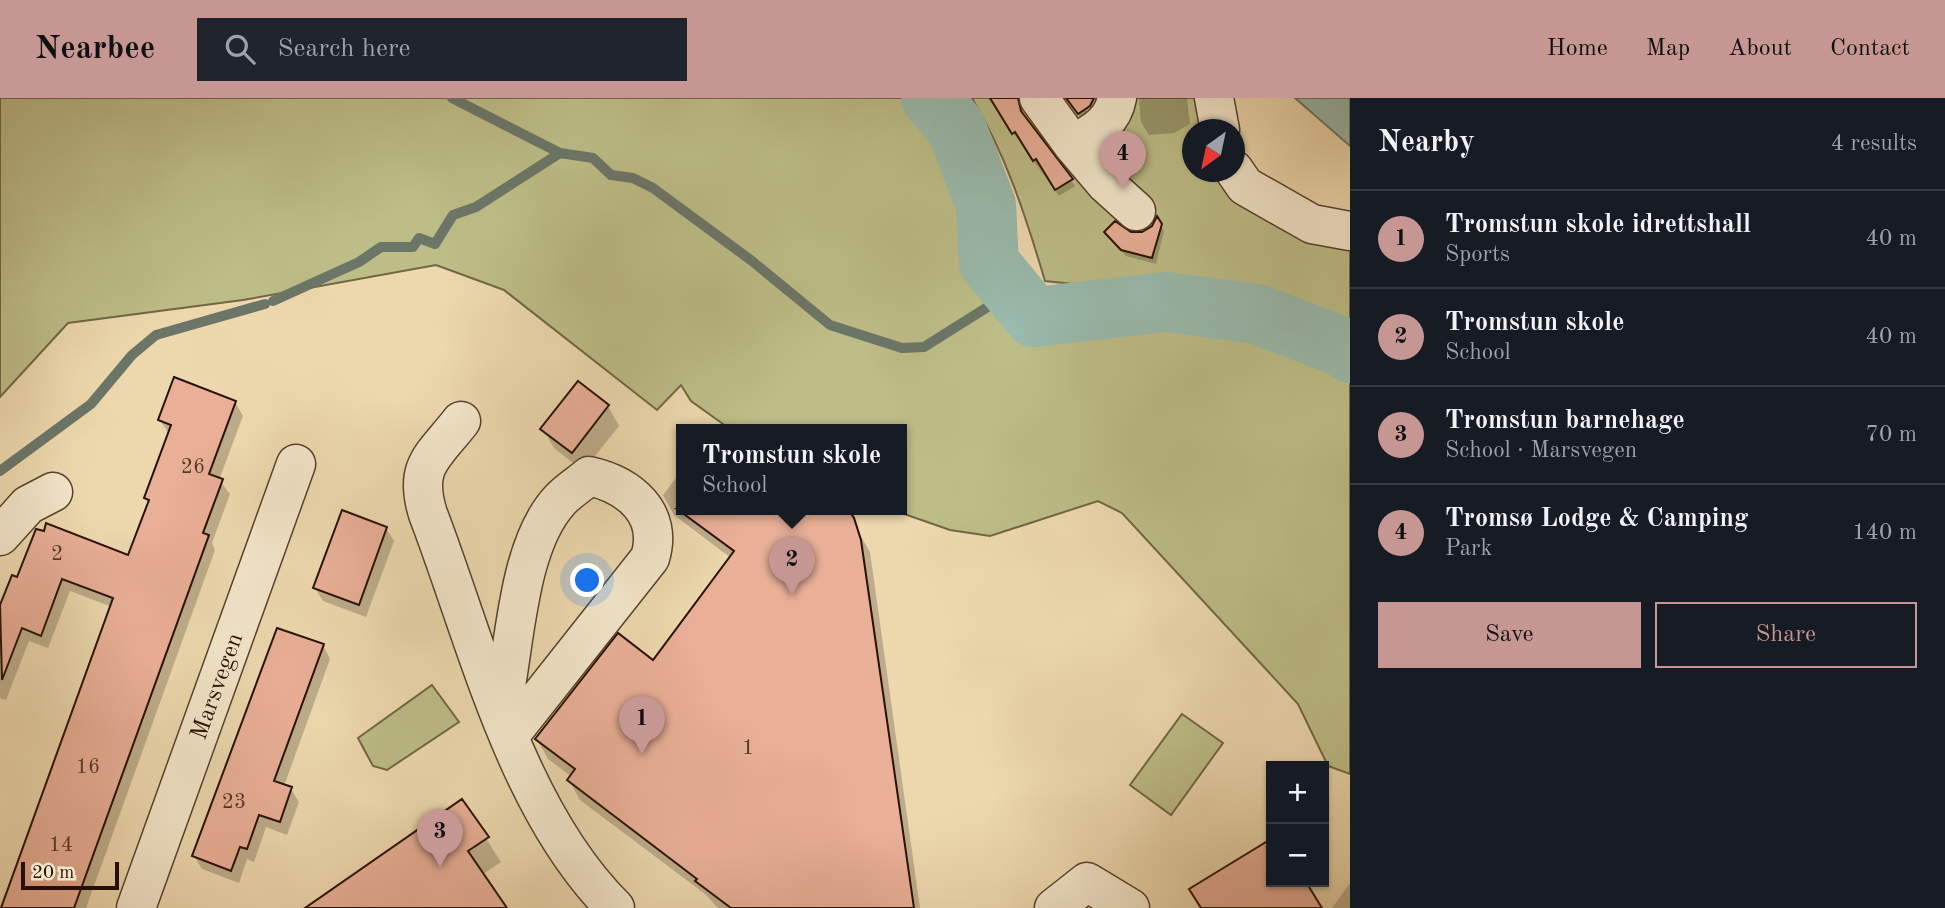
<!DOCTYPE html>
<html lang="en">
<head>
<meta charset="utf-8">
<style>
	:root { --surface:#171b24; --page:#20242c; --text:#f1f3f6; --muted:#9ea1a6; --line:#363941; --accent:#c59692 }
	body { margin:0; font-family:"Old Standard TT",serif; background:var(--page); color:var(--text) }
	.controls { position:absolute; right:21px; bottom:21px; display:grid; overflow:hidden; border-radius:0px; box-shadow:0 2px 5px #0004 }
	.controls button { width:63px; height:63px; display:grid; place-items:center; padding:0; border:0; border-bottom:2px solid var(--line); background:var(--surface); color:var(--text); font:35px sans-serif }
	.compass { position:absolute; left:1182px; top:21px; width:63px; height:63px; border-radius:50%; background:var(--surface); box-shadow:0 2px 5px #0004; rotate:213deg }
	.scale { position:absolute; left:21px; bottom:18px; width:98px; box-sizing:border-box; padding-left:7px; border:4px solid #271003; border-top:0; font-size:19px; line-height:24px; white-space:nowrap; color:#271003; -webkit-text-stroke:5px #f3e6ca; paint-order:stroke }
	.you { position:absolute; left:588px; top:483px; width:24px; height:24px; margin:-18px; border:5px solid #fff; border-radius:50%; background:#1a73e8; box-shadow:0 0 0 10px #1a73e833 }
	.badge { display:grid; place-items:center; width:46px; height:46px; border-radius:50%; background:var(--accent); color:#111; font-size:23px; font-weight:700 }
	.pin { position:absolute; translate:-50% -58px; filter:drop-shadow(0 2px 4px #0008) }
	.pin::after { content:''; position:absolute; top:37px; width:24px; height:21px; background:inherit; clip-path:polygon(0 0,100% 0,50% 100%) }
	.popup { position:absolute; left:676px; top:326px; width:231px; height:91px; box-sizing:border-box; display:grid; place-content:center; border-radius:0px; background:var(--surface); filter:drop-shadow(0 2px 5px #0005); font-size:23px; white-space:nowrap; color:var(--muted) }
	.popup b { font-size:26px; color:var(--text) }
	.popup::after { content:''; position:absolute; left:50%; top:100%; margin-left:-14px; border:14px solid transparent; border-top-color:var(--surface) }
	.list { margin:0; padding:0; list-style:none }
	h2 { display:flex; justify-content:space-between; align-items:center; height:91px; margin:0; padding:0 28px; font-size:30px }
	h2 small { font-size:23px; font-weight:400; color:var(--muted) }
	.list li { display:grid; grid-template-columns:46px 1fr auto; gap:21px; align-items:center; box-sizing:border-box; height:98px; padding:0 28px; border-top:2px solid var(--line) }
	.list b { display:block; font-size:26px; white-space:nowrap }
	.list p { margin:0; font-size:23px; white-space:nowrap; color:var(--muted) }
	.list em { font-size:23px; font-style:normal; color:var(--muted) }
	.actions { display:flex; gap:14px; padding:21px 28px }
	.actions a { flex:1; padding:16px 0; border:2px solid var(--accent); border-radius:0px; text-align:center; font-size:24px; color:var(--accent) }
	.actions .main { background:var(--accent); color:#111 }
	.icon { flex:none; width:38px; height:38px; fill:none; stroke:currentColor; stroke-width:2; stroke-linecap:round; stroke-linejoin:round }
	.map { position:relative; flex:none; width:1350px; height:810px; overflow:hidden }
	header { display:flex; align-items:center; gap:42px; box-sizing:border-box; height:98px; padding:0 35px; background:var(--accent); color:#111 }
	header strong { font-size:33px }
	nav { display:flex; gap:38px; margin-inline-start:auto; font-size:24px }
	.search { width:490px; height:63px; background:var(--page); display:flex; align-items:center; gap:18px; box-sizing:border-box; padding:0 24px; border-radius:0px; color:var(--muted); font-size:26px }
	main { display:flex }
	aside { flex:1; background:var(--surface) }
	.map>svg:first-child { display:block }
	.green { fill:#bdbd87; stroke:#726645; stroke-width:2 }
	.water { fill:#99baac; stroke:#6b7668; stroke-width:2 }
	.shadow { fill:#0003 }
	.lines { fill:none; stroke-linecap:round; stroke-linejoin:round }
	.stream { stroke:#6b7668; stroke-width:10 }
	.river { stroke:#99baac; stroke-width:60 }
	.building { fill:#e9af97; stroke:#271003; stroke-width:2 }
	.minor-casing { stroke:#58422e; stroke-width:41 }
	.minor { stroke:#f3e6ca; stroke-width:38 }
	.labels { text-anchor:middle; stroke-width:5; stroke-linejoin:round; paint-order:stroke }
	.number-label { font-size:21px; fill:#583828 }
	.street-label { font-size:24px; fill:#271003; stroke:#f3e6ca }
</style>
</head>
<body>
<header>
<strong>Nearbee</strong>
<div class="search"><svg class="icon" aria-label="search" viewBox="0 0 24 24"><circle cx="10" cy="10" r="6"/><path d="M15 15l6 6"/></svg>Search here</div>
<nav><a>Home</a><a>Map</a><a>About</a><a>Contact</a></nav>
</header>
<main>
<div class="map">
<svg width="1350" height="810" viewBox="0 0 1350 810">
	<rect width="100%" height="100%" fill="#edd8ae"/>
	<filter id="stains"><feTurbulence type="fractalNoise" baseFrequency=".00286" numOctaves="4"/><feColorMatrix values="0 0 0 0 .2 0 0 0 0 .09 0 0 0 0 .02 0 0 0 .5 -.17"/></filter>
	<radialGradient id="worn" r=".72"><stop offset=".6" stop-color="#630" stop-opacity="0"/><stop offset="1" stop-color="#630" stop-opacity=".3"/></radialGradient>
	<path class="green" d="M0,0H925L953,32L984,107L987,168L1032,224L1101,214L1164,209L1254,224L1339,253L1350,265V676L1328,668L1298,606L1122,415L1098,403L990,438L950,432L890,411H902V331H730L691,303L681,287L657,312L504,192L436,167L243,202L68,225L0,299Z
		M972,0H1212L1204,31L1192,32V74H1221L1350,148V247L1208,200L1045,183C1026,119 1006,57 972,0Z
		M432,587L459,624L387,672L373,668L358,640Z
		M1182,616L1223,645L1171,717L1130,687Z"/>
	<path class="water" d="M1295,0H1350V48Z"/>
	<path class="shadow" d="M988,0H1021L1023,18L1075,88L1059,98Z
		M1067,0H1079L1089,17L1082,21Z
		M1139,0H1187L1190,26L1174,35L1149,37L1141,24Z
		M1157,122L1164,133L1156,166L1126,158L1110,140L1144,135Z
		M235,304L243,318L219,382L230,396L212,445L215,452L86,810H0L112,509L70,493L48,550L29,543L6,602L0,600V512L13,479L18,481L129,460L149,406L146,400L169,336L160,322Z
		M608,308L619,328L583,373L554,350L543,331Z
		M682,372V411H845L870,454L920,810H718L705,796L580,702L569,682L572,679L548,661L537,641L653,564L731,460L674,417L663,397Z
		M386,430L394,443L366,519L323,503L315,490Z
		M323,547L330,561L284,688L291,691L299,704L287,737L266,729L254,764L247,761L239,785L202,771L194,758Z
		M462,703L501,764L482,777L505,810H308Z
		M1350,785V810H1332Z"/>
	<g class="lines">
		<path class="stream" d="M452,0L560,55L593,60L611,77L633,80L653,90L752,163L830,227L902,250L924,249L1013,193
			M273,203L359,164L381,149H413L419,140L435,146L453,117L476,109L560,55
			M0,373L91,306L132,257L156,237L265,206"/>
		<path class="river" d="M931,0L956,29L986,107L989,165L1034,219L1167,204L1257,216L1345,250L1350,255"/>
	</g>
	<path class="building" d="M990,0H1018L1021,13L1073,81L1055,92L1036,61L1033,63L1015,34L1012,36Z
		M1066,0H1094L1090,8L1078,16Z
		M1157,118L1162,126L1152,160L1121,152L1104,134L1115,123L1131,134H1142L1152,128Z
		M174,279L236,303L209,376L223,381L203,435L209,437L74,810H1L113,500L62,481L41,538L22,530L2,582L0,507L12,477L17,479L36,431L44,433L46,425L128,457L149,402L144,400L171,327L158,322Z
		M578,283L609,307L572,355L540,331Z
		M677,411H848L854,420L861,442L914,810H731L695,783L697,781L567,682L575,671L535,641L618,535L653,562L734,453Z
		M342,412L387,429L359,507L313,490Z
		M277,530L324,546L274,683L292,689L280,724L259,717L247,751L240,749L231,773L192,758Z
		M462,701L489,739L468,753L507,810H305Z
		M1271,741V784H1306L1322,810H1201L1189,791Z"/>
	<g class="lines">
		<g class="minor-casing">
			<path id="minor" d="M1039,0L1073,47C1093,34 1112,26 1117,0
				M1214,0L1220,32
				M1073,47L1106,86L1136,113
				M1234,72L1245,88L1312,126L1350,133
				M461,323C433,359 413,368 428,416C477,544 516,712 615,810
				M0,438L28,407L53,394
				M501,615C515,553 516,449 560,402C568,393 580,386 589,378C629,387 664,415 650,460L510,637
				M136,810L296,366
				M1054,810L1087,784L1130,810"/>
		</g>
		<use href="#minor" class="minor"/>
	</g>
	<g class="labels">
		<g class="number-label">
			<text x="193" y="375">26</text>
			<text x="57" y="462">2</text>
			<text x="748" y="656">1</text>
			<text x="88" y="675">16</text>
			<text x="234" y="710">23</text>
			<text x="61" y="753">14</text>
		</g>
		<g class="street-label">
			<text transform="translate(216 588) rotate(-70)" y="8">Marsvegen</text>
		</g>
	</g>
	<rect width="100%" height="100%" filter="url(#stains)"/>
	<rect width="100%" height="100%" fill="url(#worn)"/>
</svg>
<div class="controls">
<button>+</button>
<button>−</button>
</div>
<svg class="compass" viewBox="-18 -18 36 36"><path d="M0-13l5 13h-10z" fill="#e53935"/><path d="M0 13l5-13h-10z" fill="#9ea1a6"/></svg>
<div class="scale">20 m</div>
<div class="you"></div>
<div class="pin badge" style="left:642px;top:656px">1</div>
<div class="pin badge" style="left:792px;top:497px">2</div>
<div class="popup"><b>Tromstun skole</b>School</div>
<div class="pin badge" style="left:440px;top:769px">3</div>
<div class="pin badge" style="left:1123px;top:91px">4</div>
</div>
<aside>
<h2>Nearby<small>4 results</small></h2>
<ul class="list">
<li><span class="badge">1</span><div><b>Tromstun skole idrettshall</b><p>Sports</p></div><em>40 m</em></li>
<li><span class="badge">2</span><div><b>Tromstun skole</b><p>School</p></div><em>40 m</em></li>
<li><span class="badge">3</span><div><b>Tromstun barnehage</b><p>School · Marsvegen</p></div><em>70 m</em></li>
<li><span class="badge">4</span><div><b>Tromsø Lodge &amp; Camping</b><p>Park</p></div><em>140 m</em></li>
</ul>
<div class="actions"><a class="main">Save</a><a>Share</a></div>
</aside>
</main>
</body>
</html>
